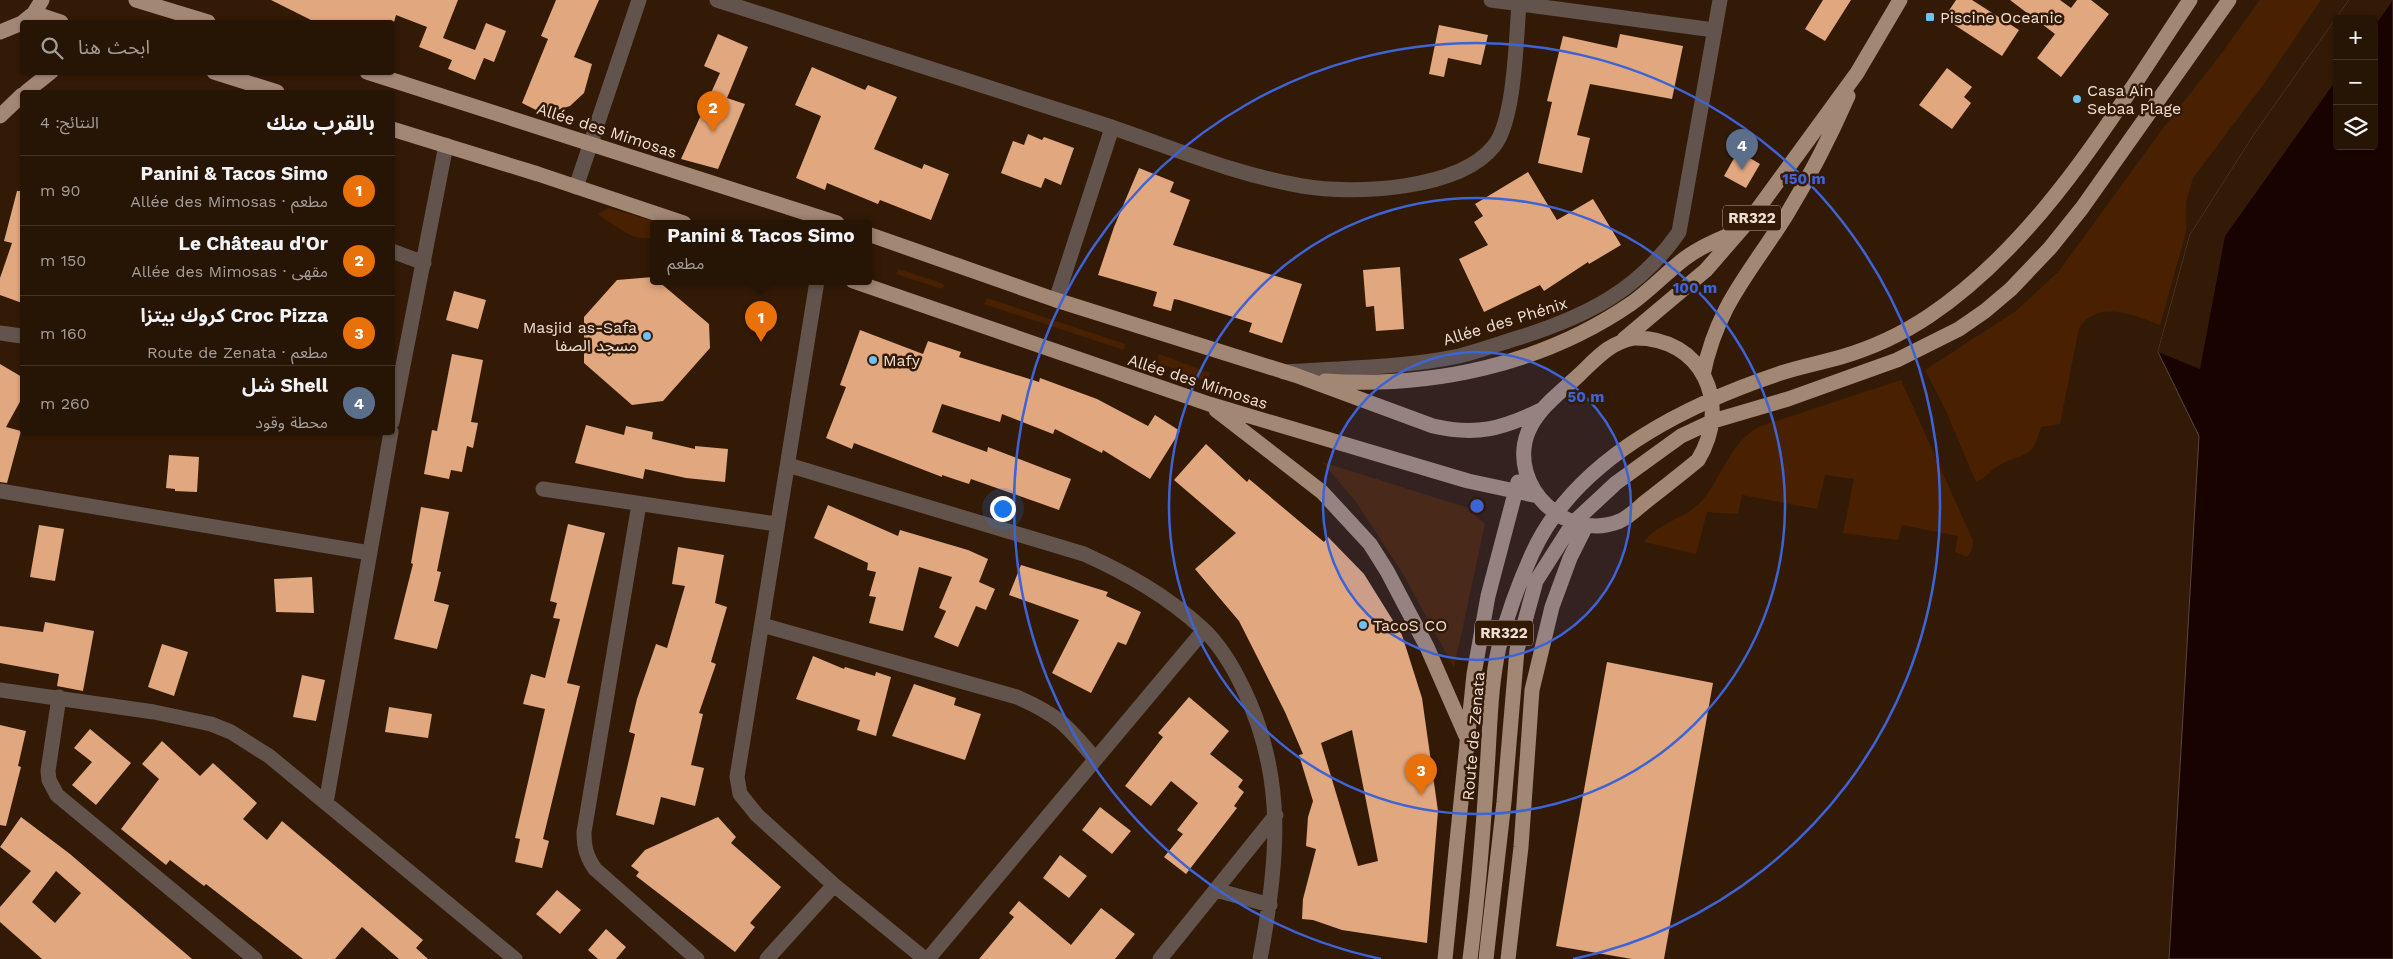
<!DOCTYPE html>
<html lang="ar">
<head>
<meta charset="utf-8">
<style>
	:root { --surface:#261405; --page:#322113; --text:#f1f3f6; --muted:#a49e9a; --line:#423327; --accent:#2563eb }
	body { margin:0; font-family:"Work Sans","Noto Sans Arabic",sans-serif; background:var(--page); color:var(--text); direction:rtl }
	.controls { position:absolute; right:15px; top:15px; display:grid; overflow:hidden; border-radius:5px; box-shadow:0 1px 4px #0004 }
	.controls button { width:45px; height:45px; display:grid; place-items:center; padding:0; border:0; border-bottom:1px solid var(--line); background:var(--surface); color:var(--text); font:25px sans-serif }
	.you { position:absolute; left:1002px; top:508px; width:18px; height:18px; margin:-12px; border:4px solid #fff; border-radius:50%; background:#1a73e8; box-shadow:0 0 0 8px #1a73e833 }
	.badge { display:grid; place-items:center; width:32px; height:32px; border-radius:50%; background:var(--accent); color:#fff; font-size:16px; font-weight:700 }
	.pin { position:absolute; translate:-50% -41px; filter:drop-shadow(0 1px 2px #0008) }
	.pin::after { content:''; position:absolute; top:26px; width:18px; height:15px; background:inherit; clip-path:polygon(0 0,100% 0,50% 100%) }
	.popup { position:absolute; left:650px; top:220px; width:222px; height:65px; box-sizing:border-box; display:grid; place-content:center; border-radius:5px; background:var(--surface); filter:drop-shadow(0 1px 4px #0005); font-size:16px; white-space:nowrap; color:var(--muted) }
	.popup b { font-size:19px; color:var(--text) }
	.popup::after { content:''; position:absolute; left:50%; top:100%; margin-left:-10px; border:10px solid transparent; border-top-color:var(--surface) }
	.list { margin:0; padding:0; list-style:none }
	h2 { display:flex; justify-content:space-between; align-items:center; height:65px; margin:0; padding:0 20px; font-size:21px }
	h2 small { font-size:16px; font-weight:400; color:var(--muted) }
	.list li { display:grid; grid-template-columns:32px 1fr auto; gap:15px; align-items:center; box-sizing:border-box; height:70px; padding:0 20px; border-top:1px solid var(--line) }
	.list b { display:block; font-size:19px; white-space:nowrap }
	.list p { margin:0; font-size:16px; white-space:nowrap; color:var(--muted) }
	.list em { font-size:16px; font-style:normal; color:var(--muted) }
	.icon { flex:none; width:28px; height:28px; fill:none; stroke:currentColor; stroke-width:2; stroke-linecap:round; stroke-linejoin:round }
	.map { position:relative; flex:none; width:2393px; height:959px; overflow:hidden; direction:ltr }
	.search { position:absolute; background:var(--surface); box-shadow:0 1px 4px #0004; left:20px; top:20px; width:375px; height:55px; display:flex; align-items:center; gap:12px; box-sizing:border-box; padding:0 18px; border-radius:5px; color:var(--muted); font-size:19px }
	.panel { position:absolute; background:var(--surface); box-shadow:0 1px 4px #0004; left:20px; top:90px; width:375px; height:345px; border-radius:5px; direction:rtl }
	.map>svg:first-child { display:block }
	.green { fill:#4a2100 }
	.water { fill:#190300; stroke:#5a453f; fill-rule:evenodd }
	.pier { fill:#331a07 }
	.building { fill:#e1a77f; fill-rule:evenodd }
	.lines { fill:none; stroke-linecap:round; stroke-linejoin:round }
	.minor { stroke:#62544c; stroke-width:15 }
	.major { stroke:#a38775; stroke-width:15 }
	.ring { fill:none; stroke:#3d64d7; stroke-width:2.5 }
	.poi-dot { fill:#6dc2f3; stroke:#331a07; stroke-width:2 }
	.labels { text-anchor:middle; stroke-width:5; stroke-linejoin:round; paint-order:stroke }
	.shield { fill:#331a07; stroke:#b7a496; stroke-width:1 }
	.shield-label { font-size:15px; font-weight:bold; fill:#f0dfd3 }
	.poi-label { font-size:16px; fill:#f0dfd3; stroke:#331a07; text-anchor:start }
	.street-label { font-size:16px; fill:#f0dfd3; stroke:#331a07 }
	.centre { fill:#3d64d7; stroke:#331a07; stroke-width:2.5 }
	.ring-label { font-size:15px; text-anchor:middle; font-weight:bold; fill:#3d64d7; stroke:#331a07; stroke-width:5; stroke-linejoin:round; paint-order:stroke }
</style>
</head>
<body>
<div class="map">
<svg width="2393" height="959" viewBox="0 0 2393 959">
	<rect width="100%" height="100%" fill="#331a07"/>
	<path class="green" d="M2260,0H2321L2263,85L2193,178L2186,202V232L2160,325C2134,315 2098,299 2079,328L2060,424L2041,427C2032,462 2021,452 1998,466C1989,471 1988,477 1976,482L1946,411L1925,370L2016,311L2059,271L2161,131L2221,54Z
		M608,208L661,223H654L653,239C647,238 639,238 633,236C629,235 601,217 598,214Z
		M898,269L938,282L944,285L942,289L896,274Z
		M987,298L1125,344L1124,350L984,304Z
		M1159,354L1210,373L1207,382L1157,362Z
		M1901,380L1973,541L1972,550L1967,557L1955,552L1958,536L1902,525L1898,540L1843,533L1854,479L1825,475L1817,509L1742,495L1738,514L1707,512L1696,554L1644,542C1654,526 1679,520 1694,508C1719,489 1725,447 1758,427Z
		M1322,462L1466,507L1485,524L1454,668L1403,574L1356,502Z"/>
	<path class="water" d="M2349,0H2393V959H2169L2199,436L2158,352L2190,235L2255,133ZM2337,19H2374V146H2337Z"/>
	<path class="pier" d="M2349,0H2393L2374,27V19H2337V79L2225,236L2200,369L2158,352L2190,235L2255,133Z"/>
	<path class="building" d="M271,0H458L443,38L475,50L486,23L506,31L494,62L484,58L475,80L448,69L452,60L419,47L427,27L396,15L394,22H315Z
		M556,0H599L574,57L592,64L584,93L570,106L544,114L522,103L548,39L541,36Z
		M1823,0H1851L1825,41L1805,29Z
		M1956,0H1972L2019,30L2002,56L1944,18Z
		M2010,0H2060L2071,8L2077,0H2091L2109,14L2061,77L2037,58L2055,34Z
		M1439,25L1488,35L1481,65L1448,58L1444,77L1429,74Z
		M718,34L748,47L727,98L745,104L718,169L681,159L720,73L704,66Z
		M1620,34L1683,46L1672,99L1590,84L1577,135L1590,138L1582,173L1538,163L1552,102L1547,101L1563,36L1617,48Z
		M812,67L865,90L868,85L897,97L874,149L922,169L924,164L949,174L931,220L880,200L878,204L827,183L825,190L796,178L821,116L795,105Z
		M1947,68L1972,87L1964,97L1971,103L1952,129L1919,105Z
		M1028,134L1042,140L1044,137L1074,148L1061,185L1045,178L1041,188L1001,173L1013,141L1024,145Z
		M1738,151L1760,164L1746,188L1724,176Z
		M1139,168L1174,182L1170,192L1190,200L1173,245L1302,284L1282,343L1249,332L1252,323L1179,300L1174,299L1171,311L1153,306L1157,292L1098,275L1114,227Z
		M1528,172L1557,220L1593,199L1621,245L1589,264L1588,262L1544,291L1540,285L1484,312L1459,259L1488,245L1474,222L1483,216L1475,204Z
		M17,191H22V303L0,295V278L12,243L4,241Z
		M1400,267L1404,329L1376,331L1374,306L1366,307L1363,270Z
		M653,277L654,281H658L709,324L710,348L663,401L632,405L584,363V317L617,280Z
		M454,291L486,300L478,329L446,320Z
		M860,330L923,354L928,341L961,352L959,357L1039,382L1040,378L1097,399L1148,426L1155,415L1180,431L1150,479L1103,450L1102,453L1055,429L1053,434L1002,414L1000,422L942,404L932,432L987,452L988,447L1071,479L1059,510L971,479L969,484L942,475V477L854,443L852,449L826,438L846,387L840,385Z
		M452,354L483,360L471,422L478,423L473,448L467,446L462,472L451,470L449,479L424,474L432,430L437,431Z
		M0,364L22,377V398L6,427L21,431L7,483L0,482Z
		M586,425L624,435L626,426L653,432L652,439L695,449V446L728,449L725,482L686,478L645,469L643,479L575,463Z
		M1206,444L1247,482L1249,479L1324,542L1328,537L1364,574L1402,635L1422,698L1438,811L1427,943L1342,930L1313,920L1302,919L1303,899L1316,849L1306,846L1308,817L1313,801L1299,755L1303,754L1285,712L1239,621L1195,569L1236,533L1174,480ZM1352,730L1378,861L1358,866L1321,743Z
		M169,455L199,457L197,492L175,491V489L166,488Z
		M828,505L898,536L900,530L968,550L988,559L979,582L995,589L986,610L976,606L958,647L934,637L946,611L939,608L952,577L919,567L903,631L869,623L876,597L869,596L876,572L867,570L868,563L814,538Z
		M421,507L449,512L437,571L441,572L434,601L449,605L437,649L394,639L413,564L411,563Z
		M568,524L605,533L567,683L580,686L543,839L549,841L542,868L515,862L520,839L515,838L545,709L523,704L531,674L545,678L560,619L553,618L557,603L550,601Z
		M39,525L64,529L55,581L30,577Z
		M678,547L724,555L715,603L727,607L711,662L716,664L699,713L703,714L691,765L704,768L695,806L661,797L654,825L616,815L635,734L629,732L637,699L656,644L667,648L685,586L672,584Z
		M1021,565L1108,592L1106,596L1141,612L1126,645L1118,642L1091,693L1052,673L1079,620L1009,595Z
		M312,577L314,613L276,612L274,579Z
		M45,622L94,631L83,691L57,686L59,674L0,663V626L43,632Z
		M162,644L188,652L174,696L148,687Z
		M813,656L844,669L845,667L875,676L876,672L891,677L876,736L857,730L860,720L796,699Z
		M1607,662L1713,683L1664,959H1632L1556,946Z
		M302,675L325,680L316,721L293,717Z
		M914,684L956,698L954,705L981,714L965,760L892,736Z
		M1189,697L1229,731L1210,754L1243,780L1238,787L1244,792L1234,806L1237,808L1186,874L1164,857L1183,834L1177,830L1198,803L1171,781L1151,806L1125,786L1163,737L1158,733Z
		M389,707L432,714L428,738L385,732Z
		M0,725L26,731L18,766L21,767L6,826L0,825Z
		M90,729L131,763L96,805L72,785L92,762L74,748Z
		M162,741L200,776L213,763L257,803L243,819L267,840L282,821L423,940L416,948L428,959H399L362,927L335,959H303L206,884L204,886L170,860L166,865L121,829L159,779L142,764Z
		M1100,807L1131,831L1112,854L1082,830Z
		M21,817L70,854L192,959H42L0,922V907L31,871L0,847ZM56,871L81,893L55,923L32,902Z
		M718,817L736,837L731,843L781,887L750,923L755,927L735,952L636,876L639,872L631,866L645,850Z
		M1060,855L1087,876L1069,898L1043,878Z
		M557,890L581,910L560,934L536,914Z
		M1019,901L1071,945L1101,908L1135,934L1115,959H979L1014,917L1009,913Z
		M606,929L626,947L616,959H598L588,950Z"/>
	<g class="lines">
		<path class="minor" d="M717,0C844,41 972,82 1099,123C1166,145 1232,174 1302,186C1354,195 1459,190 1494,146C1515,120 1516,39 1519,4
			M1491,0L1714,30
			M576,187L639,0
			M392,251L424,263
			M817,281L737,777L740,794L757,815L834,885L925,959
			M1056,300L1112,128
			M0,333L22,336
			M1284,372C1342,368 1402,368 1459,356C1480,351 1501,343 1521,337C1587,316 1639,290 1679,232L1720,0
			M392,422L446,145
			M788,465L1084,554C1128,574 1167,596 1203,629C1220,645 1233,667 1243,688C1287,778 1278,863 1260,959
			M543,489L776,524
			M0,491L370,553
			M639,504L584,832C584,847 586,856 595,869L697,959
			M762,625L1017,697C1058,715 1067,725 1095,759
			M0,690L154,712L211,724L231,732L269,756L515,959
			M59,697L48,771L49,780L57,795L255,959
			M326,803L391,432
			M1216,890L1270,905
			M767,959L834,885
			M928,959L1204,630
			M1160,959L1276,815"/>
		<path class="major" d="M136,0L208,22
			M34,13L61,22
			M23,22L34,13L42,0
			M0,32L22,23
			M214,72L277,92
			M367,72L837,223
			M26,92L51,72
			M0,116L22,95
			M392,129L538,174L684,223
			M868,234L1056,300L1295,375L1433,426C1476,436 1502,429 1541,410
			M853,281L1209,404L1468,481L1538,496
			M1634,338C1703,337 1732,404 1698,460C1680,475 1662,489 1644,503C1637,509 1629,517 1620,521C1567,543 1507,486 1528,432C1538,408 1561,392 1579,375C1597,358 1609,343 1634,338Z
			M1624,339L1706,270L1752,217L1857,73L1900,0
			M1703,375C1717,305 1751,272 1787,214C1810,176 1830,137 1848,96
			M1325,381C1432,388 1542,365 1632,303C1650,290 1666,273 1684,259C1701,246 1722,238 1741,230
			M1216,410L1322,492L1370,544L1387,571L1427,647L1466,736
			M1445,959L1474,674L1488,596L1518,482
			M1470,959C1478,896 1483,834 1487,770C1490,730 1490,686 1499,647C1507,616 1519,583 1532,554C1575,459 1683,406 1778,374C1798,367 1820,363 1841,357C1872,348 1902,334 1929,316C2042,240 2116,110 2190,0
			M1486,959L1504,802L1517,650L1536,581L1573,523L1616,483L1681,436L1713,421L1788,399L1897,360L1959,329L1985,311L2011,289L2050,248L2082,208L2229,0
			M1508,959L1521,847L1532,690L1552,607L1570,558L1586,526"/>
	</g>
	<circle cx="1477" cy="506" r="154" fill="#3d64d7" fill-opacity=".12"/>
	<g class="ring">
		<circle cx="1477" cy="506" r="154"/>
		<circle cx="1477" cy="506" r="308"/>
		<path d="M1381 959A463 463 0 1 1 1573 959"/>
	</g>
	<g class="poi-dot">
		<rect x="1925" y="12" width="10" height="10" rx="2.5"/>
		<circle cx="2077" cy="99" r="5"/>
		<circle cx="647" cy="336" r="5"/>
		<circle cx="873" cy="360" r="5"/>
		<circle cx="1363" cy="625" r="5"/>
	</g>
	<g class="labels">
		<g class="shield">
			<rect x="1723" y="205.5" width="58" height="25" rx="4"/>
			<rect x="1475" y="620.5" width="58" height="25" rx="4"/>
		</g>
		<g class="shield-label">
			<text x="1752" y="223">RR322</text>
			<text x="1504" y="638">RR322</text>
		</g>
		<g class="poi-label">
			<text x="1940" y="23">Piscine Oceanic</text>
			<text x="2087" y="96">Casa Ain<tspan x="2087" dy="18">Sebaa Plage</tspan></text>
			<text x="637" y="333" text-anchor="end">Masjid as-Safa<tspan x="637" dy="18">مسجد الصفا</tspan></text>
			<text x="883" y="366">Mafy</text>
			<text x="1373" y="631">TacoS CO</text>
		</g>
		<g class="street-label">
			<text transform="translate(607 130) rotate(18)" y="6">Allée des Mimosas</text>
			<text transform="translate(1505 321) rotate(-17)" y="6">Allée des Phénix</text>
			<text transform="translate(1198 381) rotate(18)" y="6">Allée des Mimosas</text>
			<text transform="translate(1473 736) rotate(-85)" y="6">Route de Zenata</text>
		</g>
	</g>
	<circle cx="1477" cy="506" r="8" class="centre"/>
	<g class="ring-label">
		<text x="1804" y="184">150 m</text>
		<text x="1695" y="293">100 m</text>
		<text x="1586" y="402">50 m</text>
	</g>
</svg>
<div class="controls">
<button>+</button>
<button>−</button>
<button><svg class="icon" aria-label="layers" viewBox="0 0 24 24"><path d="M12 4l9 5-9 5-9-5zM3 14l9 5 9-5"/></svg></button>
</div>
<div class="you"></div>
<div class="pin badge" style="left:761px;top:342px;background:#e8710a">1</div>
<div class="popup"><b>Panini &amp; Tacos Simo</b>مطعم</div>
<div class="pin badge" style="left:713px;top:132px;background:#e8710a">2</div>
<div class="pin badge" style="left:1421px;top:795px;background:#e8710a">3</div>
<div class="pin badge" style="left:1742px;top:170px;background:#5c6f8a">4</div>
<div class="search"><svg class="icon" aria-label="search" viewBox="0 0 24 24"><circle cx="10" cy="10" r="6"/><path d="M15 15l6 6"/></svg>ابحث هنا</div>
<section class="panel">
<h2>بالقرب منك<small>النتائج: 4</small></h2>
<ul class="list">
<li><span class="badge" style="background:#e8710a">1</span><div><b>Panini &amp; Tacos Simo</b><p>مطعم · Allée des Mimosas</p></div><em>90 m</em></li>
<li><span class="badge" style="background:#e8710a">2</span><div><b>Le Château d'Or</b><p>مقهى · Allée des Mimosas</p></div><em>150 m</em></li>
<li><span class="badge" style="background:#e8710a">3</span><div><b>Croc Pizza كروك بيتزا</b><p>مطعم · Route de Zenata</p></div><em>160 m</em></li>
<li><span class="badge" style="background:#5c6f8a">4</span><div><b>Shell شل</b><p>محطة وقود</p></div><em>260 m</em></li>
</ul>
</section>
</div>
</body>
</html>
